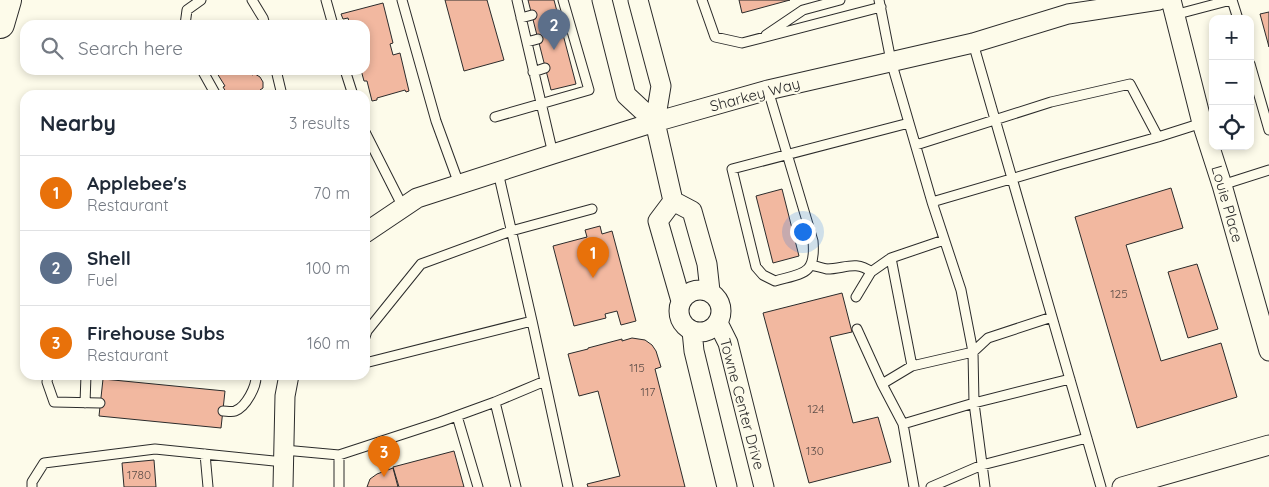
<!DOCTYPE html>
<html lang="en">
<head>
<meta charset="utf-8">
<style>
	:root { --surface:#fff; --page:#f6f6f7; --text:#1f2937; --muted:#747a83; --line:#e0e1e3; --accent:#7c3aed }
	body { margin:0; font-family:Quicksand,sans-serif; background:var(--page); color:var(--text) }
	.controls { position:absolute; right:15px; top:15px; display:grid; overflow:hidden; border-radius:10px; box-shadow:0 2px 8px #0003 }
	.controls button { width:45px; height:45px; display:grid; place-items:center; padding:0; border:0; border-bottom:1px solid var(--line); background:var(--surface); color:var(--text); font:25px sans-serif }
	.you { position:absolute; left:802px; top:231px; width:18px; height:18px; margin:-12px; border:4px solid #fff; border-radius:50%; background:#1a73e8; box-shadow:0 0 0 8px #1a73e833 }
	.badge { display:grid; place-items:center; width:32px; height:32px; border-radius:50%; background:var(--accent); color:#fff; font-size:16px; font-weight:700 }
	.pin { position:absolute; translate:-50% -41px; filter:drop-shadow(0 1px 2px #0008) }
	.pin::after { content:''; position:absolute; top:26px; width:18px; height:15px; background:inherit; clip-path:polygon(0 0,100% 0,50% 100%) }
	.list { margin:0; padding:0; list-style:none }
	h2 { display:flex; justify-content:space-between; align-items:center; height:65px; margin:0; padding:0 20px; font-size:21px }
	h2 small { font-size:16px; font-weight:400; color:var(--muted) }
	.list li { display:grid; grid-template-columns:32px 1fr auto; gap:15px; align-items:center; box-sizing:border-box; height:75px; padding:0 20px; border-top:1px solid var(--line) }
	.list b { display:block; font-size:19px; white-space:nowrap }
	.list p { margin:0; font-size:16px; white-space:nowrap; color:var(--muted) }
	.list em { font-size:16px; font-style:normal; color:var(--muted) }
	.icon { flex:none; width:28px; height:28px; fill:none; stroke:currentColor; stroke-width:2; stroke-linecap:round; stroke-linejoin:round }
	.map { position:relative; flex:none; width:1269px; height:487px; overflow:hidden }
	.search { position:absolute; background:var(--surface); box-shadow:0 2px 8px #0003; left:20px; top:20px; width:350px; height:55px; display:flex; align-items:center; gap:12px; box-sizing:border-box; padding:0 18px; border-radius:15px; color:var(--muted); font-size:19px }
	.panel { position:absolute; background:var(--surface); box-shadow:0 2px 8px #0003; left:20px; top:90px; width:350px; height:290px; border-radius:15px }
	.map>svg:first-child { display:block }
	.building { fill:#f2b8a0; stroke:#2b2b2b }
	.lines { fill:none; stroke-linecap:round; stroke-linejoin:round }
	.lane-casing { stroke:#2b2b2b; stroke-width:11 }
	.street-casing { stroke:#2b2b2b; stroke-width:21 }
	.highway-casing { stroke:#2b2b2b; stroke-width:30 }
	.lane { stroke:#fdfbea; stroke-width:9 }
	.street { stroke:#fdfbea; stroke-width:19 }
	.highway { stroke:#fdfbea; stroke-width:28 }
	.labels { text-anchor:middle; stroke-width:4; stroke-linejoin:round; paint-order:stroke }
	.number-label { font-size:12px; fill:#5d4e48 }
	.street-label { font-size:15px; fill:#2b2b2b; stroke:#fdfbea }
</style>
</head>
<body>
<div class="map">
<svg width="1269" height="487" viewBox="0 0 1269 487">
	<rect width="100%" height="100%" fill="#fdfbea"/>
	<path class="building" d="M445,0H487L504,60L464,71Z
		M528,0H554L576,84L551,90Z
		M739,0H790L742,13Z
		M383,3L393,43L390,44L393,55L400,53L409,91L406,92L405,90L377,98V100L372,101L367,81H364L361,70H365V25H350L348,18L343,19L341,14Z
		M1269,12V47L1260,14Z
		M215,70H249L252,75L255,74L260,77L263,82V88L260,90L263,95H228L223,87L225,86Z
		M1171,188L1183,228L1126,245L1161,361L1221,343L1237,397L1137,428L1075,217Z
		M782,189L799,256L773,263L756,196Z
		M600,226L602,234L612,231L636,321L621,325L617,311L605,314L606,318L574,326L553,246L587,237L585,230Z
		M1197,264L1218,329L1188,338L1168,272Z
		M842,293L852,332L830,337L853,423L878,417L891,462L809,483L763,313Z
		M632,338L645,340L652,345L656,351L661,367L655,369L685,487H588L587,484L620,476L598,391L579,396L568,354L588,349V348L622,339V341Z
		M103,379L225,391L221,428L99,416Z
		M454,451L464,487H399L393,467Z
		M154,460L156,487H124L122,463Z
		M393,468L398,487H367L370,479L377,474Z"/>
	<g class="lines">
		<g class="lane-casing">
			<path id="lane" d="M252,0L263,18L265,25
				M326,0L333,25
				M402,0L436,121L459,184
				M517,0L553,154
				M702,0L715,37L742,43L881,7
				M879,0L891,61L932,202L961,290L973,352L974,403L985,487
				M1232,0L1238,19
				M1174,15L1231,0
				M521,18L532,15
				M185,25L187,10L201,0
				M766,35L803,10L840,0
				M527,42L538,39
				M973,43L1101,487
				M1250,64L1269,130
				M202,70L216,95
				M276,70L282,95
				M345,70L353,95
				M533,72L545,68
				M768,90L813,241C816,275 803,273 775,281L763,275L756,267L732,169L909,123
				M495,117L589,90L563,0
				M365,132L403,207
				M916,145L1051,102L1130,84L1158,137
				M1222,185L1269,170
				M932,202L1062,164L1158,137L1202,123
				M811,265C816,266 822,268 827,269C844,269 856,260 871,272
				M856,297L871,272L891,258
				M532,321L568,487
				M857,329L882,384L903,424
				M365,337L367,331L421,264L511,231L592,209
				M365,363L532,321L498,172
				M912,366L891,258L944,240
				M48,375L47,382L54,402L100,403
				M882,384L912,366L973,352L988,338L1052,317
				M85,403L86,375
				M223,411C226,411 232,412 235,411C246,407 257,386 256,375
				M457,416L478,487
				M284,450L339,455L440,422L495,402
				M205,454L208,487
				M339,455V487
				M32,487V482L44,463L155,449L284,462
				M516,487L495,402L545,381
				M914,487L903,424L974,403L1070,379
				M931,487L982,465L1087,438"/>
		</g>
		<g class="street-casing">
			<path id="street" d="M602,0L626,95L655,122
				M638,0L661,86L655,122L673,201L692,211L707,264L710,291
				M1171,0L1202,123L1222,185L1269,351
				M673,201L658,221L681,301
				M365,233L417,198L553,154L655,122L768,90L973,43L1068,14L1159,0
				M679 311a21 21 0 1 1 42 0a21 21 0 1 1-42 0Z
				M718,323L728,343L764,487
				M692,331L694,351L727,487
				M283,487L285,396L289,375
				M1122,487L1269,445"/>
		</g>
		<g class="highway-casing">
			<path id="highway" d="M0,24L7,0"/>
		</g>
		<use href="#lane" class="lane"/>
		<use href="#street" class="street"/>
		<use href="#highway" class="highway"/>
	</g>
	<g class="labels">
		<g class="number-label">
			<text x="1119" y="298">125</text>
			<text x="637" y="372">115</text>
			<text x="648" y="396">117</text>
			<text x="816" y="413">124</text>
			<text x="815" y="455">130</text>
			<text x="139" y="479">1780</text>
		</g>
		<g class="street-label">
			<text transform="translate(755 95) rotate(-15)" y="5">Sharkey Way</text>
			<text transform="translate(1227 204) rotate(74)" y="5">Louie Place</text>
			<text transform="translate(742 404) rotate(75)" y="5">Towne Center Drive</text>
		</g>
	</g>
</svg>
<div class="controls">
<button>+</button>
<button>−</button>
<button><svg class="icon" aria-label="locate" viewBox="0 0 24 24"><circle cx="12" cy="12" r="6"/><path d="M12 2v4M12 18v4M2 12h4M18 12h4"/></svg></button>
</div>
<div class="you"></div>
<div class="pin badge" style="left:593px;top:278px;background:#e8710a">1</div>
<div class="pin badge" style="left:554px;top:50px;background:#5c6f8a">2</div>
<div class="pin badge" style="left:384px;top:477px;background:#e8710a">3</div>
<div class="search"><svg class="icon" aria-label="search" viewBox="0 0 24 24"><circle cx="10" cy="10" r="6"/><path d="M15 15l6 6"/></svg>Search here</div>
<section class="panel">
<h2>Nearby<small>3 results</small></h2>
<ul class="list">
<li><span class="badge" style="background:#e8710a">1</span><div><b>Applebee's</b><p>Restaurant</p></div><em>70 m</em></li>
<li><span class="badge" style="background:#5c6f8a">2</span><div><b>Shell</b><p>Fuel</p></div><em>100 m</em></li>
<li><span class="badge" style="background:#e8710a">3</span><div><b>Firehouse Subs</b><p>Restaurant</p></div><em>160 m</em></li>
</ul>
</section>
</div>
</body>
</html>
